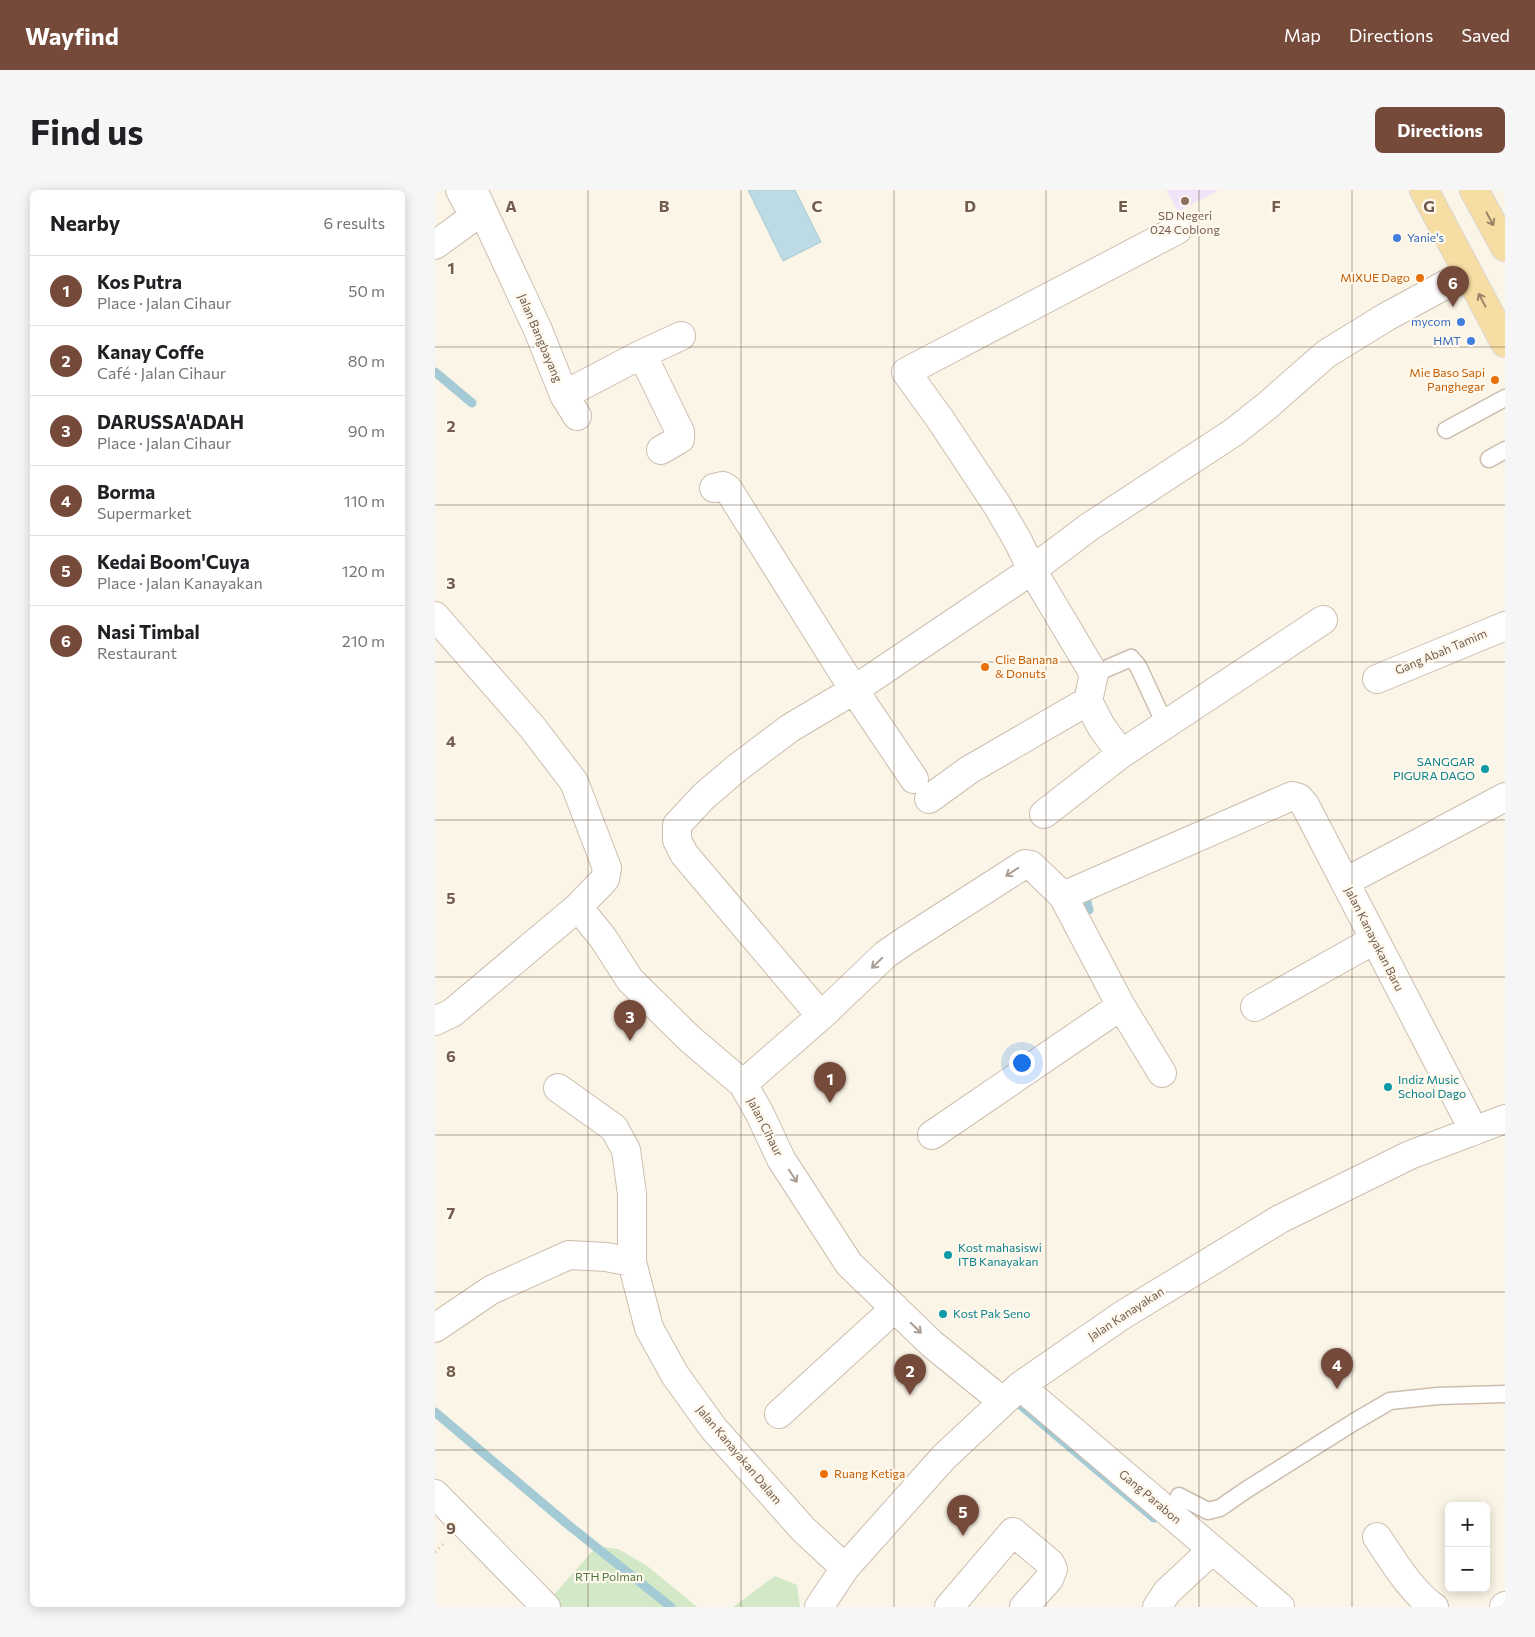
<!DOCTYPE html>
<html lang="en">
<head>
<meta charset="utf-8">
<style>
	:root { --surface:#fff; --page:#f6f6f6; --text:#202124; --muted:#757577; --line:#e0e0e0; --accent:#754a3a }
	body { margin:0; font-family:Commissioner,sans-serif; background:var(--page); color:var(--text) }
	.controls { position:absolute; right:15px; bottom:15px; display:grid; overflow:hidden; border-radius:8px; box-shadow:0 2px 12px #0003 }
	.controls button { width:45px; height:45px; display:grid; place-items:center; padding:0; border:0; border-bottom:1px solid var(--line); background:var(--surface); color:var(--text); font:25px sans-serif }
	.you { position:absolute; left:586px; top:872px; width:18px; height:18px; margin:-12px; border:4px solid #fff; border-radius:50%; background:#1a73e8; box-shadow:0 0 0 8px #1a73e833 }
	.badge { display:grid; place-items:center; width:32px; height:32px; border-radius:50%; background:var(--accent); color:#fff; font-size:16px; font-weight:700 }
	.pin { position:absolute; translate:-50% -41px; filter:drop-shadow(0 1px 2px #0008) }
	.pin::after { content:''; position:absolute; top:26px; width:18px; height:15px; background:inherit; clip-path:polygon(0 0,100% 0,50% 100%) }
	.list { margin:0; padding:0; list-style:none }
	h2 { display:flex; justify-content:space-between; align-items:center; height:65px; margin:0; padding:0 20px; font-size:21px }
	h2 small { font-size:16px; font-weight:400; color:var(--muted) }
	.list li { display:grid; grid-template-columns:32px 1fr auto; gap:15px; align-items:center; box-sizing:border-box; height:70px; padding:0 20px; border-top:1px solid var(--line) }
	.list b { display:block; font-size:19px; white-space:nowrap }
	.list p { margin:0; font-size:16px; white-space:nowrap; color:var(--muted) }
	.list em { font-size:16px; font-style:normal; color:var(--muted) }
	.map { position:relative; flex:none; width:1070px; height:1417px; overflow:hidden; border-radius:8px }
	header { display:flex; align-items:center; gap:30px; box-sizing:border-box; height:70px; padding:0 25px; background:var(--accent); color:#fff }
	header strong { font-size:24px }
	nav { display:flex; gap:28px; margin-inline-start:auto; font-size:18px }
	.intro { display:flex; align-items:center; justify-content:space-between; box-sizing:border-box; height:120px; padding:0 30px }
	h1 { margin:0; font-size:35px }
	.button { padding:12px 22px; border-radius:8px; background:var(--accent); color:#fff; font-size:18px; font-weight:700 }
	main { display:flex; gap:30px; padding:0 30px }
	aside { flex:1; background:var(--surface); border-radius:8px; box-shadow:0 2px 12px #0003 }
	.map>svg:first-child { display:block }
	.education { fill:#f2e4f8 }
	.green { fill:#d2e8c6 }
	.water { fill:#bcdbe4; stroke:#a3cad5 }
	.lines { fill:none; stroke-linecap:round; stroke-linejoin:round }
	.stream { stroke:#a3cad5; stroke-width:9 }
	.service-casing { stroke:#ccbdae; stroke-width:19 }
	.minor-casing { stroke:#ccbdae; stroke-width:30 }
	.primary-casing { stroke:#dbd5d1; stroke-width:30 }
	.path { stroke:#d4b9a3; stroke-width:3; stroke-dasharray:1 4; stroke-linecap:butt }
	.service { stroke:#fff; stroke-width:16 }
	.minor { stroke:#fff; stroke-width:28 }
	.primary { stroke:#f6dda4; stroke-width:28 }
	.oneway { stroke:#9a8367 }
	.oneway2 { stroke:#ab9e94 }
	.grid { fill:none; stroke:#735d4d; stroke-width:1; stroke-opacity:0.55 }
	.education-dot { fill:#8d6e63; stroke:#fef8ed; stroke-width:2 }
	.shop-dot { fill:#3f7fe0; stroke:#fef8ed; stroke-width:2 }
	.food-dot { fill:#e8710a; stroke:#fef8ed; stroke-width:2 }
	.culture-dot { fill:#0f9aa8; stroke:#fef8ed; stroke-width:2 }
	.labels { text-anchor:middle; stroke-width:4.5; stroke-linejoin:round; paint-order:stroke }
	.education-label { font-size:12px; fill:#785e54; stroke:#fef8ed }
	.shop-label { font-size:12px; fill:#366cbe; stroke:#fef8ed; text-anchor:end }
	.food-label { font-size:12px; fill:#c56008; stroke:#fef8ed; text-anchor:end }
	.street-label { font-size:12px; fill:#735d4d; stroke:#fef8ed }
	.culture-label { font-size:12px; fill:#0d838f; stroke:#fef8ed; text-anchor:start }
	.park-label { font-size:12px; fill:#517845; stroke:#fef8ed }
	.grid-label { font-size:16px; text-anchor:middle; font-weight:bold; fill:#735d4d; stroke:#fef8ed; stroke-width:4.5; stroke-linejoin:round; paint-order:stroke }
</style>
</head>
<body>
<header>
<strong>Wayfind</strong>
<nav><a>Map</a><a>Directions</a><a>Saved</a></nav>
</header>
<div class="intro"><h1>Find us</h1><a class="button">Directions</a></div>
<main>
<aside>
<h2>Nearby<small>6 results</small></h2>
<ul class="list">
<li><span class="badge">1</span><div><b>Kos Putra</b><p>Place · Jalan Cihaur</p></div><em>50 m</em></li>
<li><span class="badge">2</span><div><b>Kanay Coffe</b><p>Café · Jalan Cihaur</p></div><em>80 m</em></li>
<li><span class="badge">3</span><div><b>DARUSSA'ADAH</b><p>Place · Jalan Cihaur</p></div><em>90 m</em></li>
<li><span class="badge">4</span><div><b>Borma</b><p>Supermarket</p></div><em>110 m</em></li>
<li><span class="badge">5</span><div><b>Kedai Boom'Cuya</b><p>Place · Jalan Kanayakan</p></div><em>120 m</em></li>
<li><span class="badge">6</span><div><b>Nasi Timbal</b><p>Restaurant</p></div><em>210 m</em></li>
</ul>
</aside>
<div class="map">
<svg width="1070" height="1417" viewBox="0 0 1070 1417">
	<rect width="100%" height="100%" fill="#fbf5e7"/>
	<path class="education" d="M731,0H784L743,22Z"/>
	<path class="green" d="M162,1356L183,1359L211,1375L262,1417H119L115,1409Z
		M340,1386L362,1395L365,1417H298Z"/>
	<path class="water" d="M313,0H360L386,52L348,71Z"/>
	<g class="lines">
		<path class="stream" d="M0,182L37,213
			M654,720C652,713 649,706 657,702
			M583,1213L719,1328
			M0,1222L131,1333L236,1417"/>
		<g class="service-casing">
			<path id="service" d="M1011,240L1070,208
				M1054,269L1070,260
				M659,484L696,468L703,476L730,534
				M744,1306L773,1321L785,1318L811,1300L919,1232L955,1211L1003,1206L1070,1204"/>
		</g>
		<g class="minor-casing">
			<path id="minor" d="M38,0L103,140L129,205L207,164L246,146
				M742,40L471,182L505,229L562,315L583,351L597,380L659,484L653,511L666,536L686,564L888,430
				M0,55L33,31L37,26V22L25,0
				M207,164L245,242V249L226,260
				M129,205L142,226
				M279,298L288,296L293,299L419,500L479,589
				M0,426L97,537L139,592L172,678L170,689L143,717L17,823L0,831
				M942,489L1070,436
				M494,609L534,580L653,511
				M609,624L686,564
				M910,692L1070,607
				M628,706L857,606L864,608L870,615L1039,941
				M143,717L168,748L195,790L255,849L308,894
				M820,817L939,750
				M386,826L249,664L242,650V635L269,606L302,578L355,538L419,500L597,380L654,337L799,242L833,215L891,164L951,127L1032,83
				M123,898L179,938L191,960L197,1004V1072L214,1138L240,1185L279,1239L368,1339L410,1378
				M497,945L686,816
				M0,1138L56,1100L134,1065L171,1067L197,1072
				M585,1196L845,1417
				M567,1211L497,1154L414,1074L346,969L325,924L308,894L386,826L451,764L473,749L590,674L596,675L628,706L686,816L727,883
				M344,1224L460,1118
				M0,1304L111,1417
				M942,1347C957,1369 977,1403 999,1417
				M384,1417L410,1378L509,1267L585,1196L686,1126L845,1029L975,965L1070,929
				M514,1417L578,1342L615,1373L618,1379L614,1389L589,1417
				M722,1417L732,1402L777,1360
				M1069,1417L1070,1416"/>
		</g>
		<g class="primary-casing">
			<path id="primary" d="M989,0L1070,153
				M1039,0L1070,57"/>
		</g>
		<path class="path" d="M0,1362L9,1353"/>
		<use href="#service" class="service"/>
		<use href="#minor" class="minor"/>
		<use href="#primary" class="primary"/>
	</g>
	<defs><path id="oneway-shaft" d="M-6 0H5M1.5-3L5.5 0L1.5 3" fill="none" stroke-width="1.6" stroke-linecap="round" stroke-linejoin="round" transform="scale(1.25)"/></defs>
	<g class="oneway">
		<use href="#oneway-shaft" transform="translate(1055 29) rotate(62)"/>
		<use href="#oneway-shaft" transform="translate(1047 110) rotate(-118)"/>
	</g>
	<g class="oneway2">
		<use href="#oneway-shaft" transform="translate(577 682) rotate(147)"/>
		<use href="#oneway-shaft" transform="translate(442 773) rotate(136)"/>
		<use href="#oneway-shaft" transform="translate(358 986) rotate(57)"/>
		<use href="#oneway-shaft" transform="translate(481 1138) rotate(44)"/>
	</g>
	<path class="grid" d="M153,0V1417M306,0V1417M459,0V1417M611,0V1417M764,0V1417M917,0V1417M0,157H1070M0,315H1070M0,472H1070M0,630H1070M0,787H1070M0,945H1070M0,1102H1070M0,1260H1070"/>
	<circle class="education-dot" cx="750" cy="11" r="5"/>
	<g class="shop-dot">
		<circle cx="962" cy="48" r="5"/>
		<circle cx="1026" cy="132" r="5"/>
		<circle cx="1036" cy="151" r="5"/>
	</g>
	<g class="food-dot">
		<circle cx="985" cy="88" r="5"/>
		<circle cx="1060" cy="190" r="5"/>
		<circle cx="550" cy="477" r="5"/>
		<circle cx="389" cy="1284" r="5"/>
	</g>
	<g class="culture-dot">
		<circle cx="1050" cy="579" r="5"/>
		<circle cx="953" cy="897" r="5"/>
		<circle cx="513" cy="1065" r="5"/>
		<circle cx="508" cy="1124" r="5"/>
	</g>
	<g class="labels">
		<g class="education-label">
			<text x="750" y="30">SD Negeri<tspan x="750" dy="14">024 Coblong</tspan></text>
		</g>
		<g class="shop-label">
			<text x="972" y="52" text-anchor="start">Yanie's</text>
			<text x="1016" y="136">mycom</text>
			<text x="1026" y="155">HMT</text>
		</g>
		<g class="food-label">
			<text x="975" y="92">MIXUE Dago</text>
			<text x="1050" y="187">Mie Baso Sapi<tspan x="1050" dy="14">Panghegar</tspan></text>
			<text x="560" y="474" text-anchor="start">Clie Banana<tspan x="560" dy="14">&amp; Donuts</tspan></text>
			<text x="399" y="1288" text-anchor="start">Ruang Ketiga</text>
		</g>
		<g class="street-label">
			<text transform="translate(105 148) rotate(67)" y="4">Jalan Bangbayang</text>
			<text transform="translate(1006 462) rotate(-23)" y="4">Gang Abah Tamim</text>
			<text transform="translate(939 749) rotate(63)" y="4">Jalan Kanayakan Baru</text>
			<text transform="translate(330 937) rotate(63)" y="4">Jalan Cihaur</text>
			<text transform="translate(691 1124) rotate(-33)" y="4">Jalan Kanayakan</text>
			<text transform="translate(304 1265) rotate(50)" y="4">Jalan Kanayakan Dalam</text>
			<text transform="translate(715 1307) rotate(40)" y="4">Gang Parabon</text>
		</g>
		<g class="culture-label">
			<text x="1040" y="576" text-anchor="end">SANGGAR<tspan x="1040" dy="14">PIGURA DAGO</tspan></text>
			<text x="963" y="894">Indiz Music<tspan x="963" dy="14">School Dago</tspan></text>
			<text x="523" y="1062">Kost mahasiswi<tspan x="523" dy="14">ITB Kanayakan</tspan></text>
			<text x="518" y="1128">Kost Pak Seno</text>
		</g>
		<g class="park-label">
			<text x="174" y="1391">RTH Polman</text>
		</g>
	</g>
	<g class="grid-label">
		<text x="76" y="22">A</text>
		<text x="229" y="22">B</text>
		<text x="382" y="22">C</text>
		<text x="535" y="22">D</text>
		<text x="688" y="22">E</text>
		<text x="841" y="22">F</text>
		<text x="994" y="22">G</text>
		<text x="16" y="84">1</text>
		<text x="16" y="242">2</text>
		<text x="16" y="399">3</text>
		<text x="16" y="557">4</text>
		<text x="16" y="714">5</text>
		<text x="16" y="872">6</text>
		<text x="16" y="1029">7</text>
		<text x="16" y="1187">8</text>
		<text x="16" y="1344">9</text>
	</g>
</svg>
<div class="controls">
<button>+</button>
<button>−</button>
</div>
<div class="you"></div>
<div class="pin badge" style="left:395px;top:913px">1</div>
<div class="pin badge" style="left:475px;top:1205px">2</div>
<div class="pin badge" style="left:195px;top:851px">3</div>
<div class="pin badge" style="left:902px;top:1199px">4</div>
<div class="pin badge" style="left:528px;top:1346px">5</div>
<div class="pin badge" style="left:1018px;top:117px">6</div>
</div>
</main>
</body>
</html>
